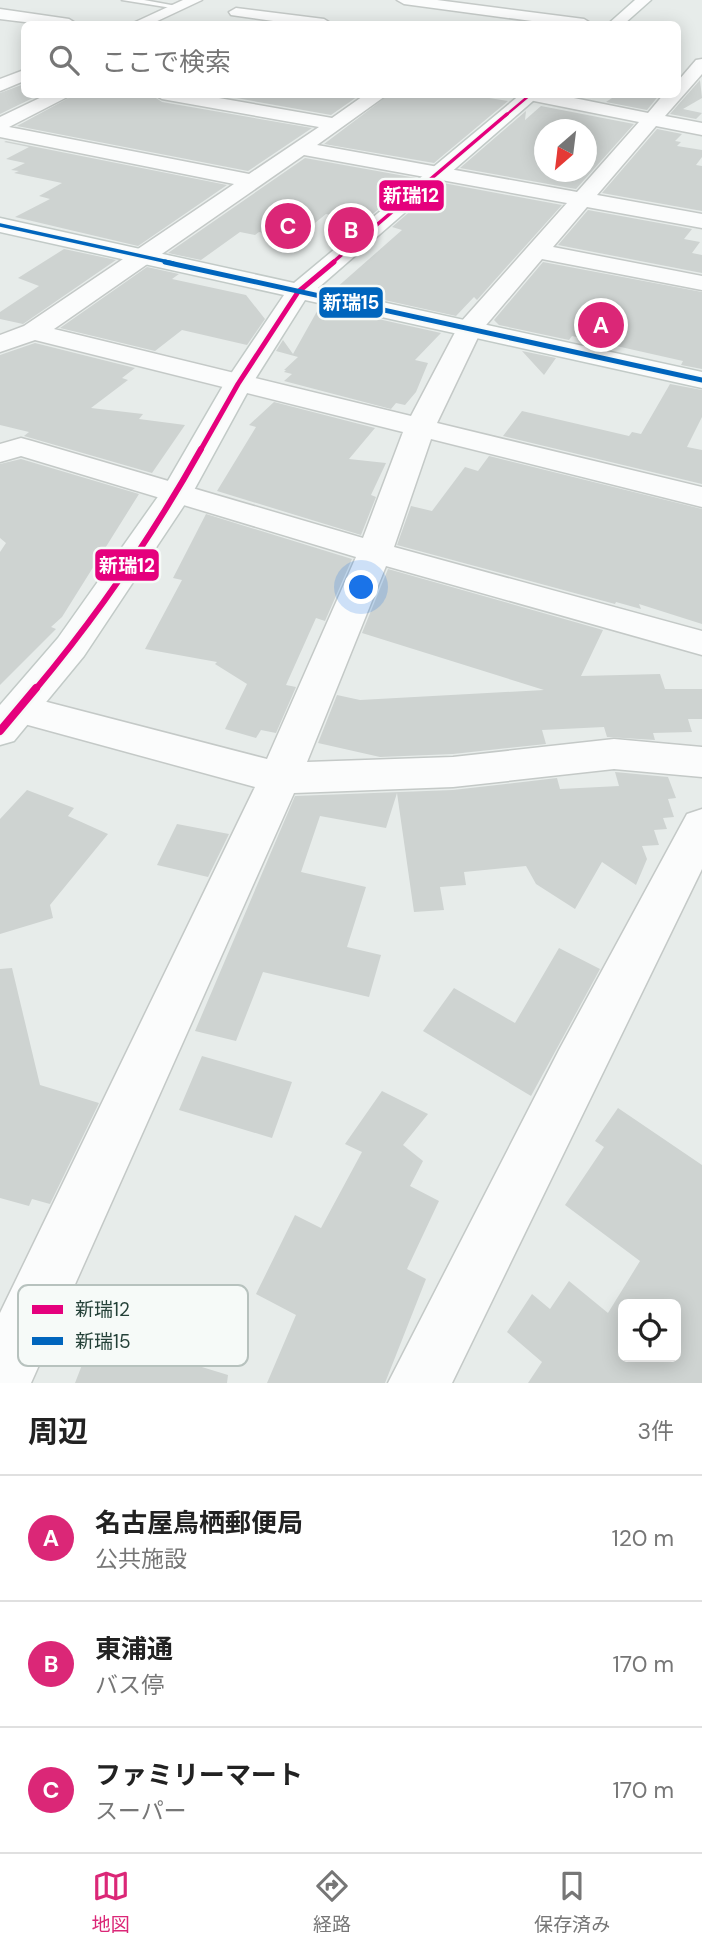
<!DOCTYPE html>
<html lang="ja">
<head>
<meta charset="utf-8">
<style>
	:root { --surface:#fff; --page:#f2f2f2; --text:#222; --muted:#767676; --line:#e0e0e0; --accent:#db2777 }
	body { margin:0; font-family:"DM Sans","Noto Sans JP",sans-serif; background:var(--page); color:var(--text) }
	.controls { position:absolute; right:21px; bottom:21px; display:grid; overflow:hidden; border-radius:10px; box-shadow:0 4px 18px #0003 }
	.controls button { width:63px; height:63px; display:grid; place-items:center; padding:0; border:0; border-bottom:2px solid var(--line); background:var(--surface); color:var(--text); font:35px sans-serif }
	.compass { position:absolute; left:534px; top:119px; width:63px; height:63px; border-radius:50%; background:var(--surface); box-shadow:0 4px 18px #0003; rotate:208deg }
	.you { position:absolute; left:362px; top:588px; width:24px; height:24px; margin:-18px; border:5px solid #fff; border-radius:50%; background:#1a73e8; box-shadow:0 0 0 10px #1a73e833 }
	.badge { display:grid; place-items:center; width:46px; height:46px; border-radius:50%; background:var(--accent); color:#fff; font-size:23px; font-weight:700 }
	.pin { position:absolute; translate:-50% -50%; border:4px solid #fff; box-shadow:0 2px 7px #0006 }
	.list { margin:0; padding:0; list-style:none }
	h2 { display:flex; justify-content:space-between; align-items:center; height:91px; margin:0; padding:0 28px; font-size:30px }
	h2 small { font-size:23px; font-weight:400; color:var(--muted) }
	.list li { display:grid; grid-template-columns:46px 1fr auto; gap:21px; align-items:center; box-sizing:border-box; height:126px; padding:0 28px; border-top:2px solid var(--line) }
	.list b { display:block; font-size:26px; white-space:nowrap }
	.list p { margin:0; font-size:23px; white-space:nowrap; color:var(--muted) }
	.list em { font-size:23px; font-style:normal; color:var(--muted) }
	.icon { flex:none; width:38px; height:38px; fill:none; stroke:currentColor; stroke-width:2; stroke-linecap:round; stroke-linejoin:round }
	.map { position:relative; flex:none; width:702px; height:1383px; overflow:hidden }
	.search { position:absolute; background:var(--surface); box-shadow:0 4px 18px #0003; left:21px; right:21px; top:21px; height:77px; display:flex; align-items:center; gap:18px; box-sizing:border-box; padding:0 24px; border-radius:10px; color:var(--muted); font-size:26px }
	.sheet { height:469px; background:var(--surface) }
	nav { display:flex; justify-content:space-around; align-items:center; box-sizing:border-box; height:98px; border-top:2px solid var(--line); background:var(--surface); font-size:19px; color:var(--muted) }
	nav a { display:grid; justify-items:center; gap:4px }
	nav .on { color:var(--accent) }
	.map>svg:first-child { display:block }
	.building { fill:#ced3d1; fill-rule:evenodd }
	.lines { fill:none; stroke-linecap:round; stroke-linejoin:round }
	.lane-casing { stroke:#c4c9c7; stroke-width:3 }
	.street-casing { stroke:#c4c9c7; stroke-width:3 }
	.secondary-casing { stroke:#c2cac7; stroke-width:3 }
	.lane { fill:#fbfcfc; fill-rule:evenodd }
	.street { fill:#fbfcfc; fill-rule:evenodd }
	.secondary { fill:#fbfcfc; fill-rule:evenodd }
	.bus-1-far4-casing { stroke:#f6faf8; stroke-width:5 }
	.bus-1-far3-casing { stroke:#f6faf8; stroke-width:6 }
	.bus-1-far2-casing { stroke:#f6faf8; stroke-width:9 }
	.bus-1-far1-casing { stroke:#f6faf8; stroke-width:10 }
	.bus-1-casing { stroke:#f6faf8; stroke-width:13 }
	.bus-2-far1-casing { stroke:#f6faf8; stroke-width:6 }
	.bus-2-casing { stroke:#f6faf8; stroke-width:9 }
	.bus-1-far4 { stroke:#e5007d; stroke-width:2.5 }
	.bus-1-far3 { stroke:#e5007d; stroke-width:3.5 }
	.bus-1-far2 { stroke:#e5007d; stroke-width:5 }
	.bus-1-far1 { stroke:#e5007d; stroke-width:6 }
	.bus-1 { stroke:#e5007d; stroke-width:8 }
	.bus-2-far1 { stroke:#0065bd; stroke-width:3.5 }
	.bus-2 { stroke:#0065bd; stroke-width:5 }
	.key { fill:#f6faf8; stroke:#b7c2be; stroke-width:2 }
	.key-label { font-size:19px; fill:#244138 }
	.line-badge { stroke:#f6faf8; stroke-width:2.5 }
	.badge-label { font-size:19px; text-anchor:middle; font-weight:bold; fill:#fff }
</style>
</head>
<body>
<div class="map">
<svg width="702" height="1383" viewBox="0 0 702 1383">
	<rect width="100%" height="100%" fill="#e7ecea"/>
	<path class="building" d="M700,80L702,98L683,109L702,113L696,119L670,114Z
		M24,84V94H41L0,114V93Z
		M76,94H150L162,102L312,128L248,171L17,126Z
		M214,94H361L331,115Z
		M390,94H464L508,101L434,163L324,144Z
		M618,94H660L647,110L606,102Z
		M541,106L634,124L576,189L460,168L526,111L525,120ZM544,130H586V172H544Z
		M657,129L682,134L675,141L681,142L677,146L702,150V157L696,165L702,166V211L602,193Z
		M6,141L227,185L138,246L15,217L50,199L39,196L62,183L14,173L19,171L11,170L25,163L6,159L29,147L4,142Z
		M305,158L416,178L363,222L326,214L295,239L259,232L255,235L240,232L201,260L168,253Z
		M443,183L562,205L477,300L474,297L456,316L335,289L402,230L392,227Z
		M588,210L692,229L684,239L700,242L692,253L702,255V273L558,245Z
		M64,249L116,260L23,324L0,319V312L39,286L18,278Z
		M543,262L702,292V369L681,365L683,361L572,336L569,340L499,325L494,320Z
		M147,267L179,274L172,279L246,295L265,319L247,345L182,330L155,351L60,328Z
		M320,306L441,333L415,360L428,363L416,392L405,405L396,403L391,409L284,381L292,374L284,372L286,370H284L298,357L276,351L283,340L293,354Z
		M35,343L135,368L122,378L128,380L91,408L143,414L139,419L185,425L152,473L24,436L29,432L0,425V355Z
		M522,351L556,358L544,375Z
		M670,384L702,390V417L687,447L702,450V484L503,436L522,411L629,436L632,432L641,434Z
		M274,402L375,428L349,459L386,463L371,495L376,497L361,535L217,491L256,427L249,425Z
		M489,456L702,509V624L639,604L641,609L616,602L615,604L397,545L411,506L432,511L465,467L478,471Z
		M21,459L139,494L62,617L51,627L56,629L0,685V552L6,543L0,538V464Z
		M206,514L352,559L325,621L316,618L286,685L296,687L276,733L261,730L256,738L225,729L247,684L215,664L217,662L145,649L182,580L173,578Z
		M388,569L603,630L581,676L660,674L665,689H702V719H688L692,732L653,733L655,740L607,737L604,727L542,730L546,744L453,754L380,757L318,743L337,695L360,700L544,690L362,633Z
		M615,772L668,777L676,798L668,799L674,817L663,818L667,829L654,830L659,845L642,846L647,859L636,885L602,862L575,909L536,884L526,866L464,872L466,885L440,887L444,910L414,912L397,793L386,828L320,816L301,872L366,887L347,947L381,955L369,997L263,972L236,1041L195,1031L295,796L453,790L557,778L560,789L619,786Z
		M27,790L74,808L68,816L108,834L50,905L53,918L0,934V819Z
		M177,824L229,834L208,877L157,865Z
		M559,948L600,969L531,1096L423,1031L454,988L515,1023Z
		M12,968L40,1085L99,1103L50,1204L32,1199L29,1206L0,1198V969Z
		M202,1056L292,1082L272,1138L179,1110Z
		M382,1091L428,1114L403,1145L423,1161L410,1186L439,1201L407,1269L426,1279L385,1383H267L296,1315L256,1294L295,1215L321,1228L362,1152L345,1144Z
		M618,1108L702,1165V1383H528L542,1362L507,1332L532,1294L550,1309L569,1281L608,1313L640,1261L565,1205L604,1147L595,1141ZM623,1304H676V1357H623Z
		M94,1334L228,1375L227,1383H75Z"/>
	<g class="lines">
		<g class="lane-casing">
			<path id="lane" d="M122,0H144L182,7L178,9Z"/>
		</g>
		<g class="street-casing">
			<path id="street" d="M183,0H202L151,24H131Z
				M397,0H437L584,19L592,24H554L404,4Z
				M236,8L324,19L332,24H294L231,15L229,12Z
				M0,9L69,19L77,24H41L0,19Z
				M702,59V74L665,116L702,123V135L656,126L597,195L702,214V228L587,207L553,247L702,276V290L542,259L481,331L437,423L702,487V507L431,439L394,547L702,631V655L386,566L307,762L453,757L614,739L702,747V777L614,769L453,787L294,793L31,1383H0V1313L255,787L6,719L0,709L6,699L20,695L267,759L356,557L21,456L0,462V444L21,438L32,441L363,538L403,432L35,340L0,352V335L24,326L234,184L0,137V117L48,94H73L9,127L249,174L319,127L162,99L153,94H196L332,118L366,94H388L317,145L577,192L639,122L524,99L515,94H554L648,113L664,94H678V81L696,60ZM304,155L567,203L460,323L411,416L54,329Z
				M24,70V81L0,91V79Z
				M702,809V869L452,1383H388L559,1050L687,814Z"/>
		</g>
		<g class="secondary-casing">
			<path id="secondary" d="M635,0H651L624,24H608Z
				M521,94H541L318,288L702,372V388L305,300L252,384L193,492L84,656L14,741L0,745V705L58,638L162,491L224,384L284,295L0,232V218L294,283Z"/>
		</g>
		<use href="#lane" class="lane"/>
		<use href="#street" class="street"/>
		<use href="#secondary" class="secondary"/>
		<g class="bus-1-far4-casing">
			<path id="bus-1-far4" d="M505,116L531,94"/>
		</g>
		<g class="bus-1-far3-casing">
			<path id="bus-1-far3" d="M332,263L507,114"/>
		</g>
		<g class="bus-1-far2-casing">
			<path id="bus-1-far2" d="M200,451L238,384L298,292L334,262"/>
		</g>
		<g class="bus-1-far1-casing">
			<path id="bus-1-far1" d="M35,690C97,616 154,533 201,449"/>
		</g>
		<g class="bus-1-casing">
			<path id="bus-1" d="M0,731L36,688"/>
		</g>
		<g class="bus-2-far1-casing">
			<path id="bus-2-far1" d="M0,225L173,263"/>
		</g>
		<g class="bus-2-casing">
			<path id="bus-2" d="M165,262L702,380"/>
		</g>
		<use href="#bus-1-far4" class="bus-1-far4"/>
		<use href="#bus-1-far3" class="bus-1-far3"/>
		<use href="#bus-1-far2" class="bus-1-far2"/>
		<use href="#bus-1-far1" class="bus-1-far1"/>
		<use href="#bus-1" class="bus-1"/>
		<use href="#bus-2-far1" class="bus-2-far1"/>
		<use href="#bus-2" class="bus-2"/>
	</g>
	<rect x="18" y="1285" width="230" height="81" rx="10" class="key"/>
	<rect x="32" y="1305" width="31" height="9" fill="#e5007d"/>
	<rect x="32" y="1337" width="31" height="8" fill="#0065bd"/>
	<g class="key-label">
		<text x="75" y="1316">新瑞12</text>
		<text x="75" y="1348">新瑞15</text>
	</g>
	<g class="line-badge">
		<rect x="378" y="179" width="67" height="33" rx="7" fill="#e5007d"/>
		<rect x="318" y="286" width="66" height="33" rx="7" fill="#0065bd"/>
		<rect x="94" y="548" width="66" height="34" rx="7" fill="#e5007d"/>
	</g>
	<g class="badge-label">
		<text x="411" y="202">新瑞12</text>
		<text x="351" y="309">新瑞15</text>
		<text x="127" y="572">新瑞12</text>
	</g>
</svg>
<div class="controls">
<button><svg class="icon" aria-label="locate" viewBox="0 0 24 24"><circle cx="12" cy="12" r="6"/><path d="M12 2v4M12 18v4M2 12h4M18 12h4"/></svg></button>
</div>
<svg class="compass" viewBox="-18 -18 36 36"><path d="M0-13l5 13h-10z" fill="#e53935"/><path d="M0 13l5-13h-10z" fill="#767676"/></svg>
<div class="you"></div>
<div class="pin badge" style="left:601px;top:325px">A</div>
<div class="pin badge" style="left:351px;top:230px">B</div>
<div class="pin badge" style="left:288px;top:226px">C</div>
<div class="search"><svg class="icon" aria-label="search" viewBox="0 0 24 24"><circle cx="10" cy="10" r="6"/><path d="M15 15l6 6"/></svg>ここで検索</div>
</div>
<section class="sheet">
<h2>周辺<small>3件</small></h2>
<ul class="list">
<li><span class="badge">A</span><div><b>名古屋鳥栖郵便局</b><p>公共施設</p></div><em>120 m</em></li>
<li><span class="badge">B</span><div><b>東浦通</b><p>バス停</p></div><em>170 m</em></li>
<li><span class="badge">C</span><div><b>ファミリーマート</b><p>スーパー</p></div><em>170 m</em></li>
</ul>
</section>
<nav>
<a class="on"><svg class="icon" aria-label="map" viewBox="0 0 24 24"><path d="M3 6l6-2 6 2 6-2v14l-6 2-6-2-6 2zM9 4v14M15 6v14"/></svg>地図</a>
<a><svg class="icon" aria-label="directions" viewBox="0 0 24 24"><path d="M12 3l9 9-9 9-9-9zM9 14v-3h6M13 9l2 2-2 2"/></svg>経路</a>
<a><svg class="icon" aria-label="saved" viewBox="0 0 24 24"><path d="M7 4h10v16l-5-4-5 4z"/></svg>保存済み</a>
</nav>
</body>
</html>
